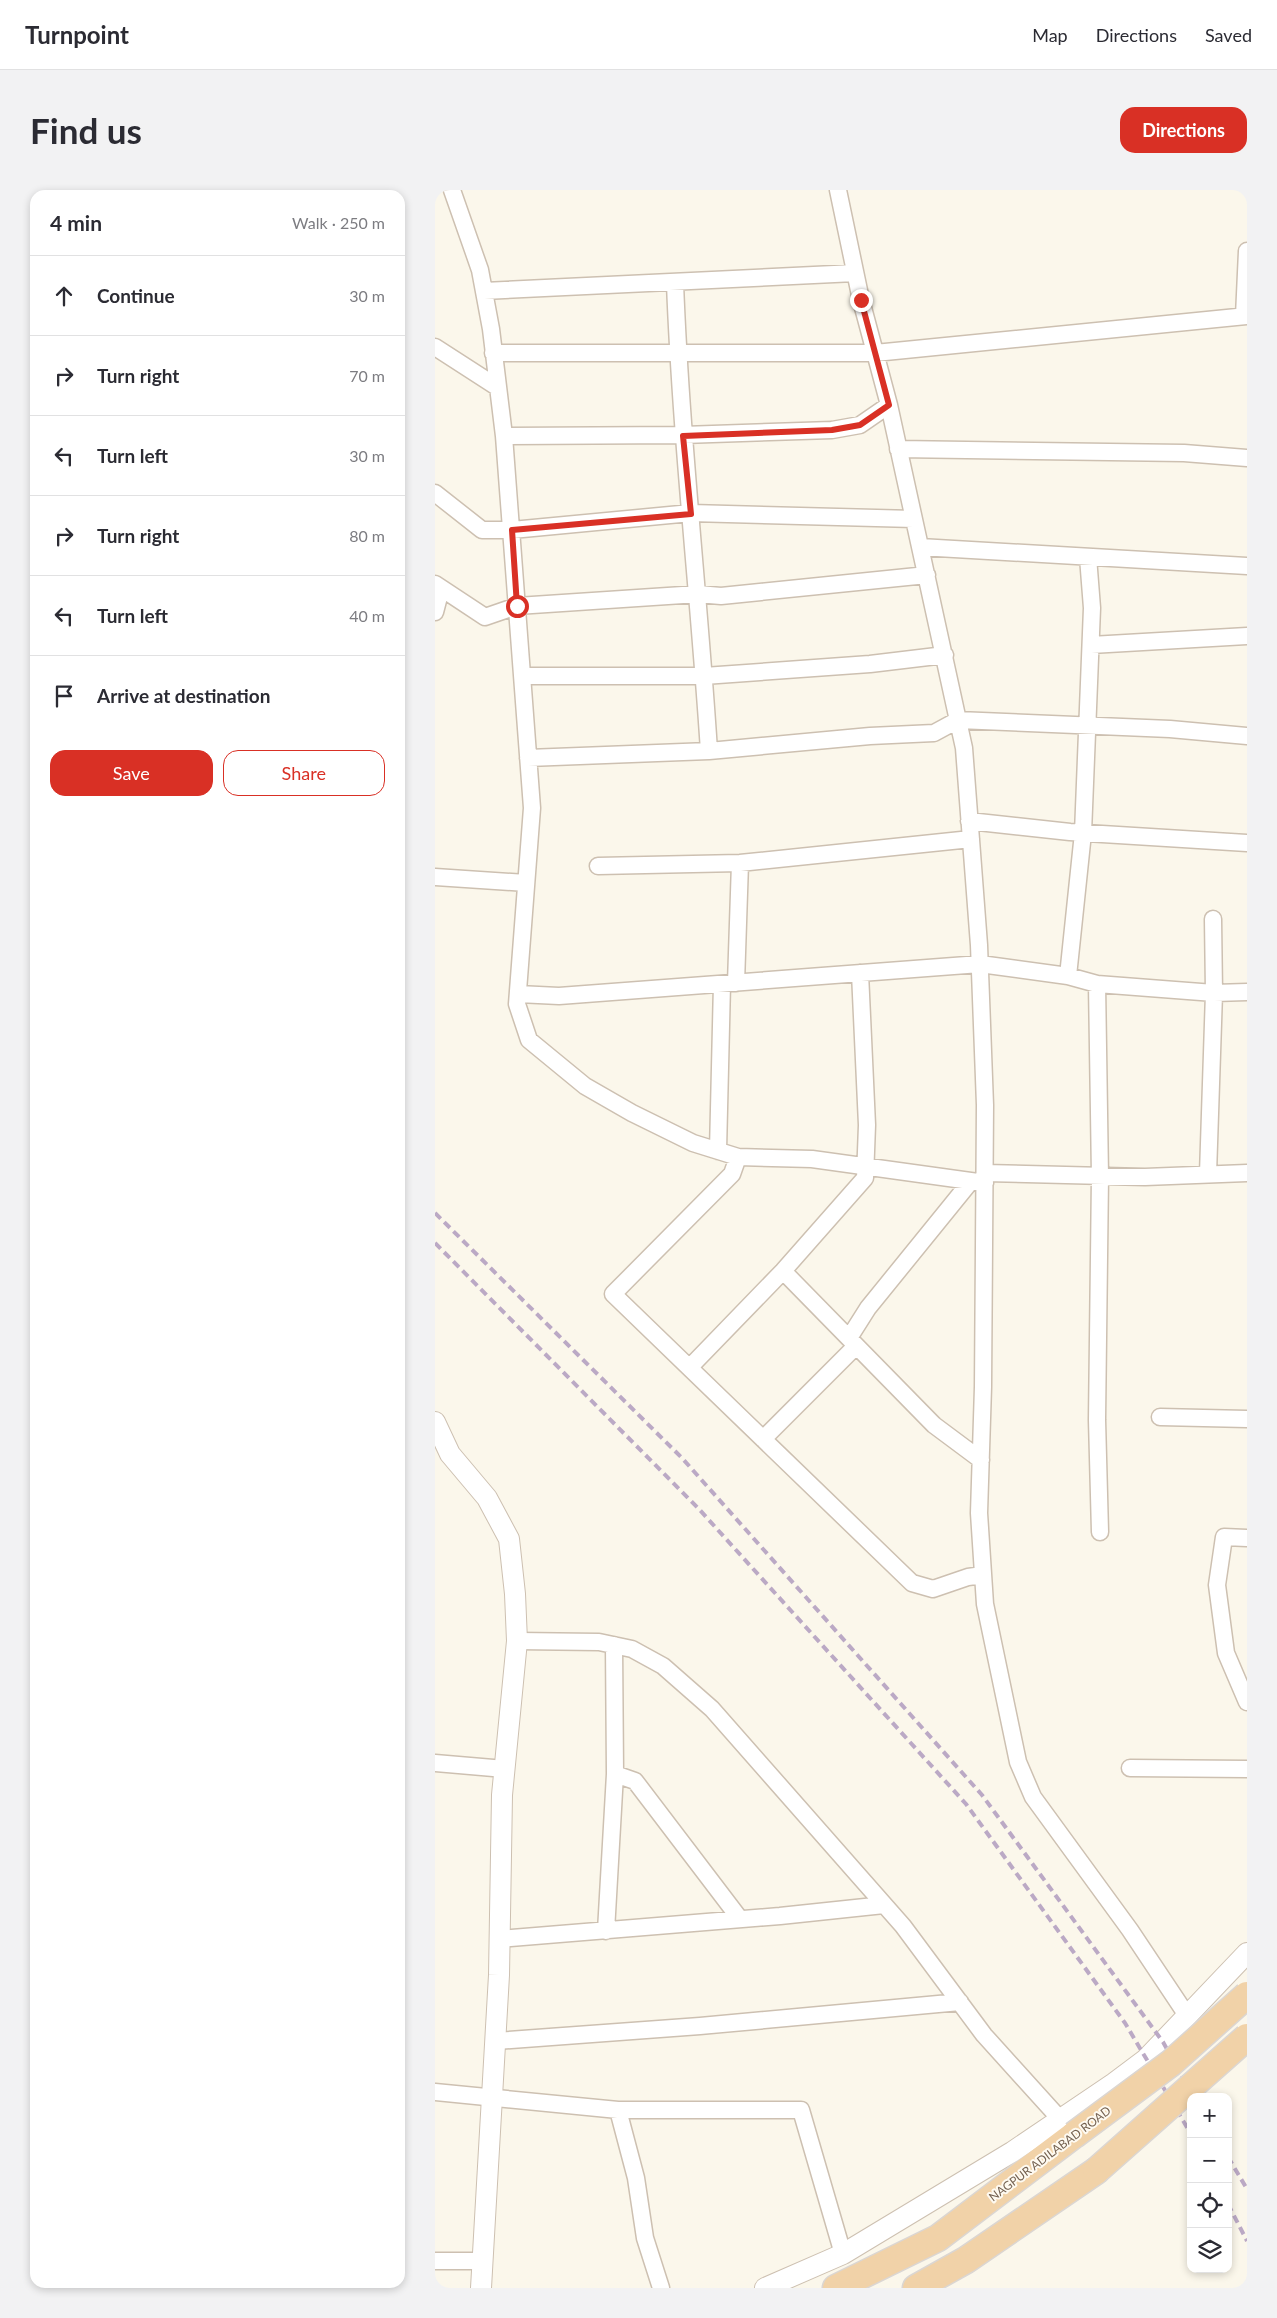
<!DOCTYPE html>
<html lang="en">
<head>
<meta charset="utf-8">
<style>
	:root { --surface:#fff; --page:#f2f2f3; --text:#2b2b33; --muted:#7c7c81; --line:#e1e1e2; --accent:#d93025 }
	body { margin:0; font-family:Lato,sans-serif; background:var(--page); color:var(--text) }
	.controls { position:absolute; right:15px; bottom:15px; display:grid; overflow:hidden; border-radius:10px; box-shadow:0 2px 8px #0003 }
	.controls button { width:45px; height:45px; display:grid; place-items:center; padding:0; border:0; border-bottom:1px solid var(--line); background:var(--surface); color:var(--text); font:25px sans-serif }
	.stop { position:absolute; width:15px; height:15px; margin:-11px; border:4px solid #d93025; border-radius:50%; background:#fff }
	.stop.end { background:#d93025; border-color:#fff; box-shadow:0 1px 5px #0008 }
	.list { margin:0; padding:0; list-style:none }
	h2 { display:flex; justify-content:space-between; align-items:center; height:65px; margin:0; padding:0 20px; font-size:21px }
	h2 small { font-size:16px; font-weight:400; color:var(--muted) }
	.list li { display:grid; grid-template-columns:32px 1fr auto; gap:15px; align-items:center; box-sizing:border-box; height:80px; padding:0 20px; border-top:1px solid var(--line) }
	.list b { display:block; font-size:19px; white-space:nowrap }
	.list em { font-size:16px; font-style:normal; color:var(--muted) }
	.actions { display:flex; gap:10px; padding:15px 20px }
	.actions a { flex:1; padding:11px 0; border:1px solid var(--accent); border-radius:15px; text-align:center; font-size:18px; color:var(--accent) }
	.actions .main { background:var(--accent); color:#fff }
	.icon { flex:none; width:28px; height:28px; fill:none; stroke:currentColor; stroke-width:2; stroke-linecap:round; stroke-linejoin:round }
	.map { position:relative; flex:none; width:812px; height:2098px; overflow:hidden; border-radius:15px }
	header { display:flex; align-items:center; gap:30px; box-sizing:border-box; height:70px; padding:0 25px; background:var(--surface); border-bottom:1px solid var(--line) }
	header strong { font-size:24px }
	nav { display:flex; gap:28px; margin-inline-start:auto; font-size:18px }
	.intro { display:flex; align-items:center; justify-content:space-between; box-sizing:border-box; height:120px; padding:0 30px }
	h1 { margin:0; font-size:35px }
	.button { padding:12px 22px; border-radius:15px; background:var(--accent); color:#fff; font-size:18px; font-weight:700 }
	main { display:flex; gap:30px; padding:0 30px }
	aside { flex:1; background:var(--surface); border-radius:15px; box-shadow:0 2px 8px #0003 }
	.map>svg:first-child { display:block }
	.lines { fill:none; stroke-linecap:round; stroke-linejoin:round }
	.minor-casing { stroke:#cdc0b1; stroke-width:19 }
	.tertiary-casing { stroke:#cdc0b1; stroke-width:22 }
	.trunk-casing { stroke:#dbd6d2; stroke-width:29 }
	.minor { stroke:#fff; stroke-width:16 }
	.tertiary { stroke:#fff; stroke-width:20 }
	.trunk { stroke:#f1d2a8; stroke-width:26 }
	.rail { stroke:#bba9c5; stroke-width:4; stroke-dasharray:8 5; stroke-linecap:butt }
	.trunk-bridge-casing { stroke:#dbd6d2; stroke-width:29; stroke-linecap:butt }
	.trunk-bridge { stroke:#f1d2a8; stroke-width:26 }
	.route { stroke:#d93025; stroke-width:6 }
	.labels { text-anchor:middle; stroke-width:4; stroke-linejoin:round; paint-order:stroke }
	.street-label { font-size:12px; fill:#746150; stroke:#fefaf1 }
</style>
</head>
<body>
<header>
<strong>Turnpoint</strong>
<nav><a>Map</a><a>Directions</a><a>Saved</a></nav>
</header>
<div class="intro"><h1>Find us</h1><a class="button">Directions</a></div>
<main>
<aside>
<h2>4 min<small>Walk · 250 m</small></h2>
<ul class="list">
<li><svg class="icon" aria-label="ahead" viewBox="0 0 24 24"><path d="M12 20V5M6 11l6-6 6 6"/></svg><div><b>Continue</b></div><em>30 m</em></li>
<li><svg class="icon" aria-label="right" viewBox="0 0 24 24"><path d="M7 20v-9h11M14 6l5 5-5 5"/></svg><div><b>Turn right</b></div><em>70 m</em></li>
<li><svg class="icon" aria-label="left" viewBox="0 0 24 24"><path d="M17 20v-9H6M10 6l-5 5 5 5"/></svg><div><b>Turn left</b></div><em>30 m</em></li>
<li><svg class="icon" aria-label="right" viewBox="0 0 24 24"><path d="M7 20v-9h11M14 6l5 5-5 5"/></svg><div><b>Turn right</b></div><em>80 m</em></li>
<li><svg class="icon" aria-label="left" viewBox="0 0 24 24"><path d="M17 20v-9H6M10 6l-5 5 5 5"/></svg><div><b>Turn left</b></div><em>40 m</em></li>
<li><svg class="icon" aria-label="arrive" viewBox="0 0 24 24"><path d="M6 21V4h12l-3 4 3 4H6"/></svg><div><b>Arrive at destination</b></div></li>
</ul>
<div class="actions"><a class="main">Save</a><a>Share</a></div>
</aside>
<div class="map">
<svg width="812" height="2098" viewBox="0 0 812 2098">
	<rect width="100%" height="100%" fill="#fbf7eb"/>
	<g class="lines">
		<g class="minor-casing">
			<path id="minor" d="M17,0L45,80L56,139L69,246L97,618L82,814L94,850L150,896L197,923L258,953L303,967L377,969L550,993
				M403,0L426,110L454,215L529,558L544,755L550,915L548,1197L544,1323L550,1414L583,1572L598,1607L695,1740L753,1827
				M240,93C246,250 264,405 274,561
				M49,101L420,83
				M809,126L812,61
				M0,157L62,197
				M58,163H440L812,126
				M69,246L248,245L397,240L425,235L454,215
				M463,259L749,263L812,268
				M0,303L47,340H77L256,323L479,329
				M485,357L812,376
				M0,394L50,427L82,416L263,404L286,406L492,385
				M0,422L6,399
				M656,455L812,446
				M88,486H269L435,474L510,465
				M93,568L274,561L435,546L499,543L523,530L735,539L812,546
				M534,631L635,642L812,653
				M163,676L305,673L536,649
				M0,687L91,693
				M633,786L648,643L657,418L653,367
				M301,793L305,673
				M662,794L665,986L662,1230L665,1342
				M83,804L124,806L545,774L633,786L662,794L779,803L812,802
				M283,961L287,794
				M303,967L297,984L178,1104L477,1393L498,1399L533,1387L548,1385
				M550,983L710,987L812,983
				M773,984L779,803L778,729
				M348,1081L499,1235L546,1270
				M414,1148L433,1118L536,991
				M255,1177L348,1081L430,988L432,935L425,783
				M725,1227L812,1229
				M328,1249L421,1156
				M812,1348L789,1347L782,1395L791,1463L812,1512
				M82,1451L164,1452L197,1459L228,1476L277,1519L468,1736L549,1845L625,1929
				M0,1573L70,1579
				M695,1578L812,1579
				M180,1584L200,1591L305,1729
				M171,1741L180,1584L179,1455
				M64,1749L345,1726L449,1715
				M61,1851L265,1836L525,1812
				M0,1902L183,1920H366L408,2064
				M183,1920L201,1988L210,2048L226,2098
				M0,2071H48"/>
		</g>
		<g class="tertiary-casing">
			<path id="tertiary" d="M0,1232L15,1264L52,1308L74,1349L80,1404L82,1451L67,1605L64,1785L46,2098
				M330,2098L408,2064L577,1962L679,1893L711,1869L812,1763"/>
		</g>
		<g class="trunk-casing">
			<path id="trunk" d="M401,2098L503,2048L639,1945
				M481,2098L531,2070L661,1981"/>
		</g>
		<use href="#minor" class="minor"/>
		<use href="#tertiary" class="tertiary"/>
		<use href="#trunk" class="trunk"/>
		<path class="rail" d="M0,1023L247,1268L547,1605L728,1852L759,1907
			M0,1053L263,1318L531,1614L690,1833L756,1944
			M793,1967L812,1999
			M793,2014L812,2051"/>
		<g class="trunk-bridge-casing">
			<path id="trunk-bridge" d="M639,1945L736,1873L812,1805
				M661,1981L812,1847"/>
		</g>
		<use href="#trunk-bridge" class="trunk-bridge"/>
	</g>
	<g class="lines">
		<path class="route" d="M82,416L77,340L256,324L248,246L397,240L425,235L454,215L426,110"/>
	</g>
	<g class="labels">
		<g class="street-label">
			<text transform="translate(615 1964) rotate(-37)" y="4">NAGPUR ADILABAD ROAD</text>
		</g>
	</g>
</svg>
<div class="controls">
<button>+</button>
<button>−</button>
<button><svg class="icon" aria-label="locate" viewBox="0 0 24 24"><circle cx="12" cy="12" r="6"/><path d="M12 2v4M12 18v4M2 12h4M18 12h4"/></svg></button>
<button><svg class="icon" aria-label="layers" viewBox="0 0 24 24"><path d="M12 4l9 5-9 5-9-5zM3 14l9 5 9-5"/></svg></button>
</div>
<div class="stop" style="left:82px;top:416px"></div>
<div class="stop end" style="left:426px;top:110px"></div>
</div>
</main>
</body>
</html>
